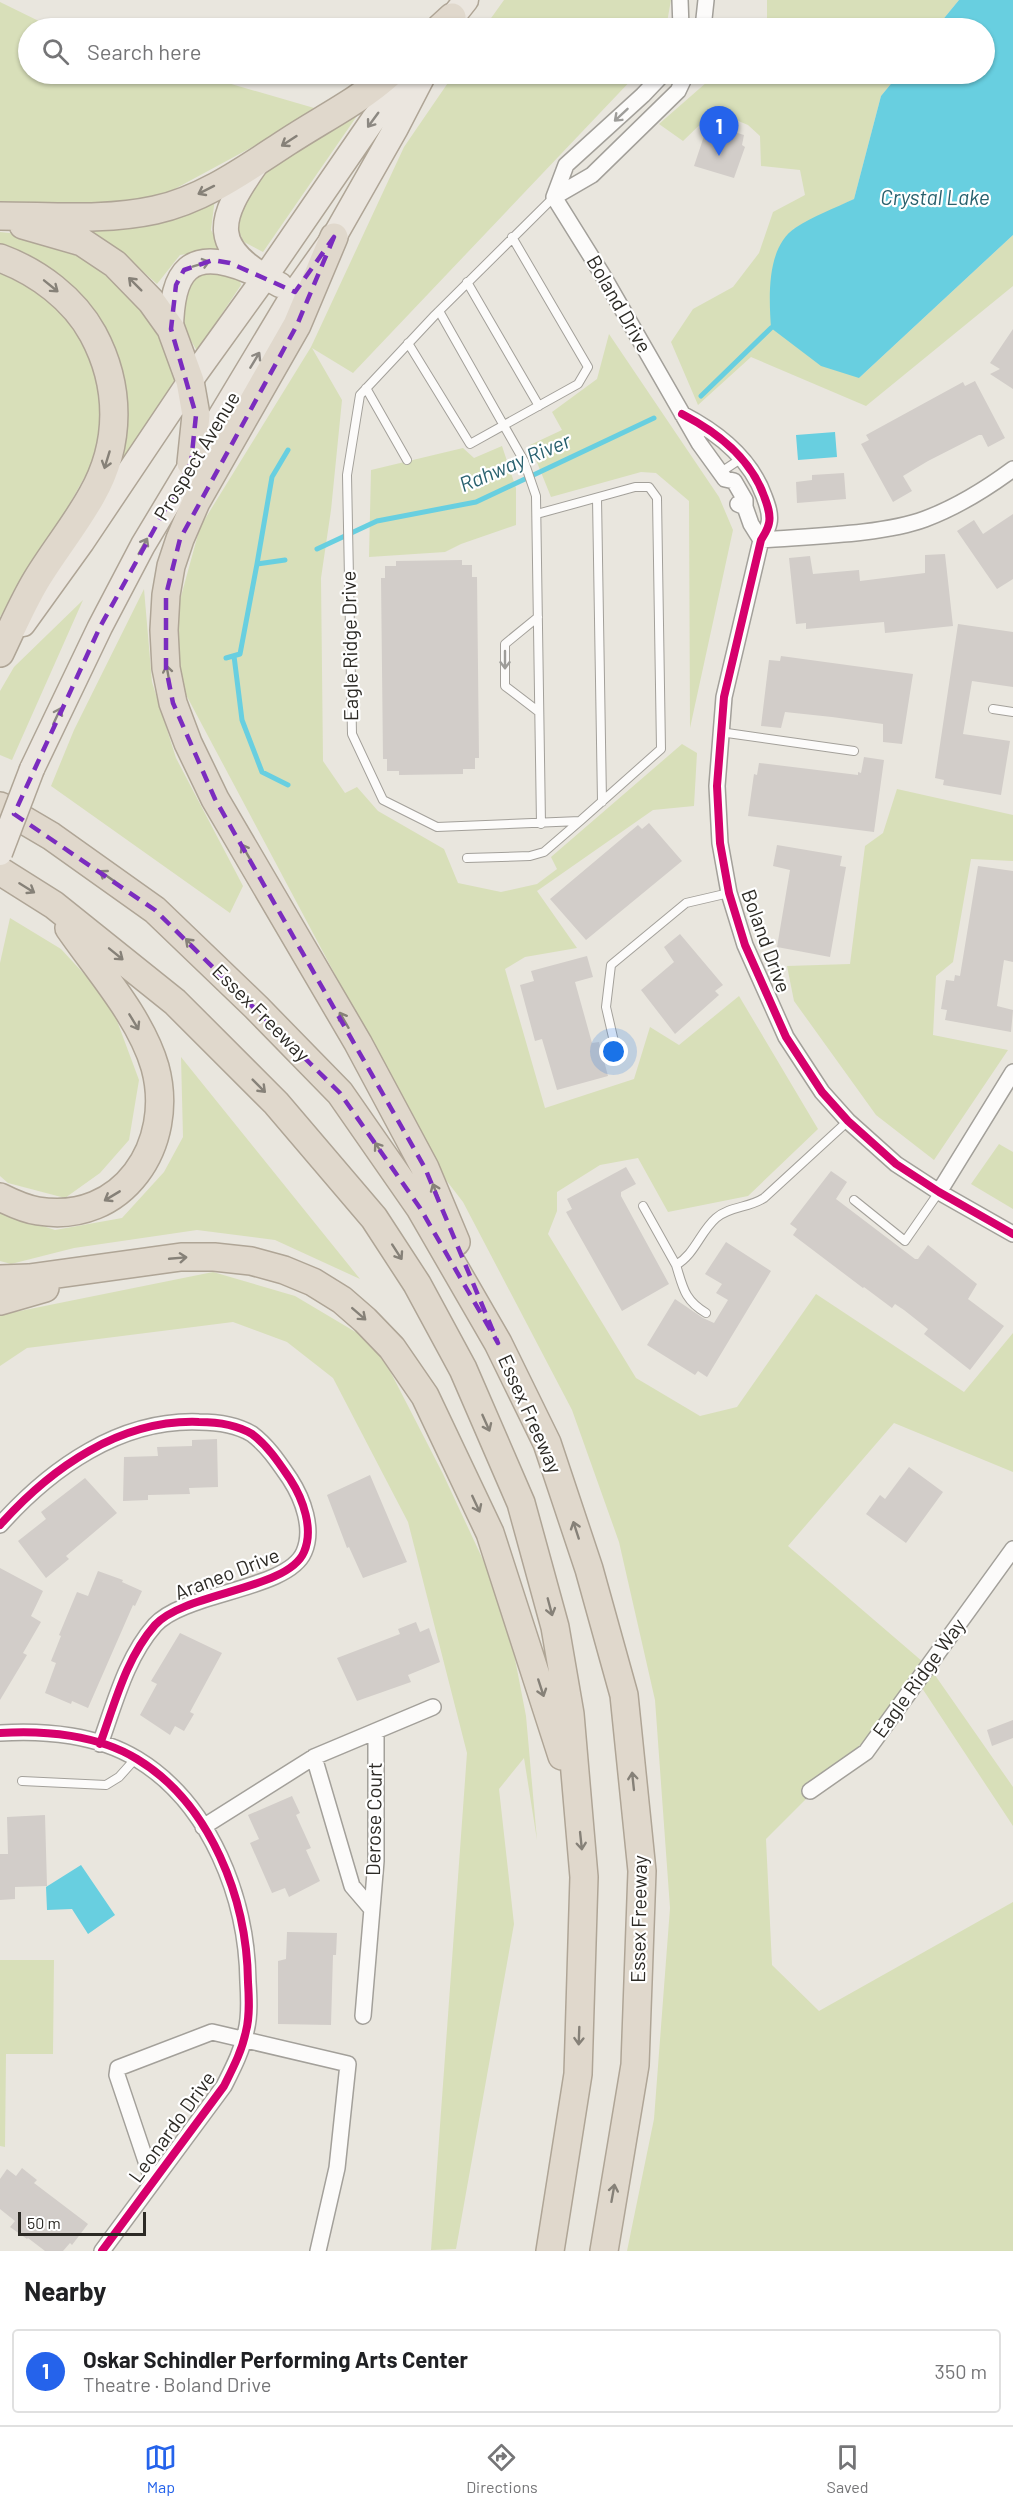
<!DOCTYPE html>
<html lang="en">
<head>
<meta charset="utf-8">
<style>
	:root { --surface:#fff; --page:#f2f2f2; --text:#202124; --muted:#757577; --line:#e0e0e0; --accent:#2563eb }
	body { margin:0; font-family:Barlow,sans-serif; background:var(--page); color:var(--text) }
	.scale { position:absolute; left:18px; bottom:15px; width:128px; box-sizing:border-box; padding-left:6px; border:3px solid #2c2a25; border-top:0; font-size:16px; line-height:21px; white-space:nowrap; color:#2c2a25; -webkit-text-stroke:4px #fff; paint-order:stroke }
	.you { position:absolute; left:614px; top:1052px; width:21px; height:21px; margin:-15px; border:4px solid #fff; border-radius:50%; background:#1a73e8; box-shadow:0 0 0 9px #1a73e833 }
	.badge { display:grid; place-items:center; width:39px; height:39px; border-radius:50%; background:var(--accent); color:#fff; font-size:20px; font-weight:700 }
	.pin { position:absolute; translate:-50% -50px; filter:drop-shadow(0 2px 3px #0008) }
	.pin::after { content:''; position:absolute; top:32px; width:21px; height:18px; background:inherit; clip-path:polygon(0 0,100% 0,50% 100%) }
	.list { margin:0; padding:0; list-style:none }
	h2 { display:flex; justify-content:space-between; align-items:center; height:78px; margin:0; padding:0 24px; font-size:26px }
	h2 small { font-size:20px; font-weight:400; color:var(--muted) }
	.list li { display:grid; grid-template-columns:39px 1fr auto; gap:18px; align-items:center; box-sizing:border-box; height:84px; margin:0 12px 12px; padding:0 12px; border:2px solid var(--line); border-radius:6px }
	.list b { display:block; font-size:22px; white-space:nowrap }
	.list p { margin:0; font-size:20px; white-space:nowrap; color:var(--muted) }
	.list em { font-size:20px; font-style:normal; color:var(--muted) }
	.icon { flex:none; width:33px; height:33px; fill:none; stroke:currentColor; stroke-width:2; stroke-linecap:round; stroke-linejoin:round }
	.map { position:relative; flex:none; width:1013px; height:2251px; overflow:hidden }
	.search { position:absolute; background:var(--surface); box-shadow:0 2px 4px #0004; left:18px; right:18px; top:18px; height:66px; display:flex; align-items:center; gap:15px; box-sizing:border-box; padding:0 21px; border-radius:33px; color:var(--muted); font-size:22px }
	.sheet { height:174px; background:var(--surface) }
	nav { display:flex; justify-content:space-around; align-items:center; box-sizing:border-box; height:84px; border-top:2px solid var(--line); background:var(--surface); font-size:16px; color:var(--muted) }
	nav a { display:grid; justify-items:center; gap:3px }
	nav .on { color:var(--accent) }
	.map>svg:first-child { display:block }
	.green { fill:#d8dfb9 }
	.water { fill:#68cfe0 }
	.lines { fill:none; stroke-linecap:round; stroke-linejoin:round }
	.stream { stroke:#68cfe0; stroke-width:5 }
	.building { fill:#d2cdc9 }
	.service-casing { stroke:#a3a09a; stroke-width:10 }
	.minor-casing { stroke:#a3a09a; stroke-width:18 }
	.primary-casing { stroke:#afa596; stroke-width:27 }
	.motorway-casing { stroke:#afa596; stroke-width:30 }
	.service { stroke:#fcfbfa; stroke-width:8 }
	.minor { stroke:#fcfbfa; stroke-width:15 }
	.primary { stroke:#ebe6df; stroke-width:24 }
	.motorway { stroke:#e0d8cc; stroke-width:27 }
	.primary-bridge-casing { stroke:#afa596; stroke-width:27; stroke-linecap:butt }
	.primary-bridge { stroke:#ebe6df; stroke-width:24 }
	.cycleway-casing { stroke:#fff; stroke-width:11 }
	.cycleway { stroke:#d6006c; stroke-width:8 }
	.oneway { stroke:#9e9d9a }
	.oneway2 { stroke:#8c8882 }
	.oneway3 { stroke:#868178 }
	.marked { fill:none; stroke:#7b2cbf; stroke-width:4.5; stroke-dasharray:12 8; stroke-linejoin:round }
	.labels { text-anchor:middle; stroke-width:4.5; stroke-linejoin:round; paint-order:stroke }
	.street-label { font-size:20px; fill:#2c2a25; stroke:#fff }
	.water-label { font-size:21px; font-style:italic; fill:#28606d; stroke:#fff }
</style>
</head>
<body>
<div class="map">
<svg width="1013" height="2251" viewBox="0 0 1013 2251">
	<rect width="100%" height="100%" fill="#e9e6de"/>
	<path class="green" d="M504,0H671L666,28H484Z
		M767,0H959L936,28H767Z
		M0,2L53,28H28V74H197L321,110L145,205L0,202Z
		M454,74H637L353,373L312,348L342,400L331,510L321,578L323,761L345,793L357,787L378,811L444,849L458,883L501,892L537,884L557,869L551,857L682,744L697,753L694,806L653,810L537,891L577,948L525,957L505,969L545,1108L634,1079L650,1027L679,1045L739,996L818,1129L748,1196L668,1212L638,1158L600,1165L557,1192V1211L548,1234L636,1378L700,1416L737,1407L816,1294L964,1392L1013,1333V1472L894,1423L788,1546L930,1668L1013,1787V1826L920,1685L766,1839L772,1965L819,2011L1013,1902V2251H627L654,2119L670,1908L655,1700L619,1542L572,1410L463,1202L426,1154L428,1149L175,674L180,600L200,527L311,347L404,147Z
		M763,74H899L881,96L854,199L793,229L859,378L1013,235V286L866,406L751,357L698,405L671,342L693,309L733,287L759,253L773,212L805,195L800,170L761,166L760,136L748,125L714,111L683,141L659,124L715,75L761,82Z
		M359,113L263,252L244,242L233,220L269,165Z
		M215,198L211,230L221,249L180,255L157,284L127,257L71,226Z
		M0,232L19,234L87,260L142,307L177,371L175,382L116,470L126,391L98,316L35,261L0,251Z
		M221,271L238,274L241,285L197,351L186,332L181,301L194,276Z
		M0,273L56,301L100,361L106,439L61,519L0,617Z
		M609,334L719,497L733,530L690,728L689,501L656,473L641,472L551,497L530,445L562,430L552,412L597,379Z
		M502,446L516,488V525L461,544L445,552L369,557L371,470L463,448L474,458Z
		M144,589L152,682L176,758L243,886L230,913L51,786L74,730Z
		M83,600L12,760L0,755V691L14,667Z
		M897,789L1013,815V861L971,859L953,962L936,976L933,1035L1008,1050L934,1160L876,1115L794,1001L787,966L850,964L865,846L883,833Z
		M10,918L61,949L110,1002L139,1080L129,1140L100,1173L65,1198L8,1183L0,1176V963Z
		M181,1057L360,1279L275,1240L197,1230L74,1248L11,1264L0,1261V1212L55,1230L122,1218L164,1172L183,1137Z
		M999,1144L1013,1152V1209L971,1184Z
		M213,1272L295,1296L369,1340L390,1371L443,1474L505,1607L526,1716L537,1840L524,1758L499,1789L514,1924L456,2249L431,2250L467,1753L408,1522L333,1378L287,1342L233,1322L27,1348L0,1366V1315Z
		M0,1960H54L53,2054H6L5,2147L0,2146Z"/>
	<path class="water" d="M959,0H1013V235L859,378L821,366L771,328C769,297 766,248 795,228C813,216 835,208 854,199L881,96L899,74H984V28H936Z
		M835,432L837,457L798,460L796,435Z
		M81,1865L115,1915L88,1934L72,1909L47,1910L46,1887Z"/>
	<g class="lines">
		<path class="stream" d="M701,396L771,328
			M317,549L377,521L476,502L654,418
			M257,564L272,477L288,450
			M234,656L242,720L262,772L288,785
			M226,658L240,654L257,564L285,560"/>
	</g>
	<path class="building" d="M712,125L744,135L742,145L745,147L734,178L694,166L705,133L710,135Z
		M1013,329V389L990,374L1000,369L990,363Z
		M975,381L1005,438L988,447L982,435H979L928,461L903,476L912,491L893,502L861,444L869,440L866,435L963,382L965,386Z
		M844,473L846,499L797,503L796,482L812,480V475Z
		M1013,514V579L997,589L957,531L974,520L983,534Z
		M945,554L953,626L885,633L884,622L806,629V623L796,624L789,558L810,556L813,574L859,570L860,581L925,573V555Z
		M462,560V565H472V577H477L479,758H475V769H463V774L399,775V771H387V759H383L381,578H385V566H396V561Z
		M958,624L1013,632V687L972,681L963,734L1010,741L1001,795L943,785L944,780L935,778Z
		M781,656L913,674L902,744L883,742V724L832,717L785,712L781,728L761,726L769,660L780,661Z
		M864,757L884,760L874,832L748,816L754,774L757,775L759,763L858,775V772L861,773Z
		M649,823L682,861L586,940L550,899L638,825L642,829Z
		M777,845L842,856L840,866L846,867L830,957L777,947L790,870L773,866Z
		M978,866L1013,871V962L1004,960L997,1006L1013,1010L1011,1032L945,1020L947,1010L941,1009L946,980L954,981L955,975L960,976Z
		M680,934L723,985L715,991L719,995L675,1034L641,990L674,962L664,947Z
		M587,956L593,977L575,982L592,1043L599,1042L608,1076L557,1090L542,1039L535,1041L520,985L534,981L531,971Z
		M626,1167L636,1184L621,1192V1196L669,1284L622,1311L566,1212L572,1209L567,1199Z
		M831,1171L847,1182L836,1199L915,1259H918L928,1245L977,1284L968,1299L1004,1326L970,1370L924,1334L928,1329L904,1310L895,1304L892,1308L864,1287L863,1288L793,1235L797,1229L790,1224Z
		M726,1242L771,1271L707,1377L698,1371L695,1375L647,1345L675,1299L703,1318L714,1323L728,1300L716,1293L722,1284L705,1274Z
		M217,1439L218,1487L189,1488L190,1494L148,1495V1500L123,1501L124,1457L158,1456L157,1447L192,1446V1440Z
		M909,1467L943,1492L906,1543L866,1514L880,1495L885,1499Z
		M370,1475L407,1562L363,1578L349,1547L347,1548L327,1495Z
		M85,1478L117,1513L66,1556L69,1559L46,1578L18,1541L46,1519L41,1512Z
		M0,1568L43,1591L31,1616L41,1622L23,1653L27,1655L0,1700Z
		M98,1571L123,1580L122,1582L142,1591L135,1606L133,1605L88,1708L72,1701L71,1704L45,1693L56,1663L51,1661L61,1636L59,1635L77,1592L88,1596Z
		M416,1622L420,1632L429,1628L440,1662L408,1675L411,1682L357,1701L337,1658L400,1634L398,1629Z
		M180,1633L222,1653L190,1712L194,1714L184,1731L175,1726L170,1735L140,1715L157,1684L151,1681Z
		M1013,1720V1738L992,1746L987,1730Z
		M292,1796L300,1813L296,1815L311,1848L306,1850L320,1881L289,1897L285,1888L272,1893L250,1843L259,1839L248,1815Z
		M45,1815L47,1886L15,1887V1899L0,1900V1854H8L7,1817Z
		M287,1932L337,1933L336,1955H333L331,2025L278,2024V1961L286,1959Z
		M22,2168L37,2180L34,2183L88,2224L72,2245L70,2243L63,2251H45L28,2238L27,2239L10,2227L15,2221L0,2209V2179L7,2169L16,2176Z"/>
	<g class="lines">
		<g class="service-casing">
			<path id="service" d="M467,282L539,406
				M439,311L524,461L536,496L541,824
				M408,343L470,444L578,384L588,367L512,237
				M366,388L407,460
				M721,472L742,458
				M597,498L602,802
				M537,514L635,487H649L657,498L661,749L580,821L437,827L383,800L352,734L347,475L360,395L435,315L554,197
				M538,617L505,644V686L539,712
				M993,709L1013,712
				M720,732L854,751
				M467,858L530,856L544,852L580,821
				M618,1059L606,1007L611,965L686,903L729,893
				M854,1200L905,1241L939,1192
				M643,1206L676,1265C695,1254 700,1232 716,1218C730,1206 749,1208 764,1198L848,1121
				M676,1265C683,1287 684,1300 706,1313
				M22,1781L106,1785L119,1777L136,1758"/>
		</g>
		<g class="minor-casing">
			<path id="minor" d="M680,0L681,28
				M703,28L706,0
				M663,74L643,95L566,165L554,197L592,175L678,91L686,74
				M554,197L602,274L699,443L725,479L734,481L745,500V507
				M682,414C717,432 750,457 764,496C767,504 771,514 769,523C768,529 764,535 761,540L724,697L717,786L720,843L729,893L745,945L786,1037L822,1092L848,1121L896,1164L939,1192L1013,1234
				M738,504L745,507L751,524L761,540
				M761,540C809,536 882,535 925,519C957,507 986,489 1013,469
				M939,1192L1013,1072
				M0,1525C51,1468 120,1419 199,1422C216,1422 237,1425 252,1434C268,1446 279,1463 290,1479C303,1499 314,1529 304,1552C288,1590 185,1592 155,1625C126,1658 115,1703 100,1744
				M0,1733C45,1730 98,1735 137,1759C211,1804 247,1899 248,1982C249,1998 250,2016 246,2031C242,2051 233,2068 224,2086L102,2251
				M314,1757L352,1886L370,1907
				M810,1791L866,1752L1013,1549
				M203,1827L314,1757L433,1707
				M363,2016L376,1861V1732
				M153,2182L117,2075L118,2068L212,2032L348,2064L337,2168L318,2251"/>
		</g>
		<g class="primary-casing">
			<path id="primary" d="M444,28L466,0
				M257,163C216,221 208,248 280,285
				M171,329C172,271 189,246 249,271
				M23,624L82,542L190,381L265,277L373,120L409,74
				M32,769L100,627L143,545L295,292L334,237L396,128L424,74"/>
		</g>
		<g class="motorway-casing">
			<path id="motorway" d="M440,28L452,17
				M0,216C51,216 105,221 155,210C203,200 247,168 287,142C322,119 359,101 389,74
				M23,225L82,242L115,264L151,301L171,329L190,381L196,415L191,463
				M334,237L297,325L196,502L180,539L171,566L166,595L164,630L166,668L173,703L188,743L215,799L358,1043L425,1168L456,1242
				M0,258C38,272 74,299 93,334C121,386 121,444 92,495C76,524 54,551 37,579C23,602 12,628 0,653
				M0,806L51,836L155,910L256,1007L340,1093L420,1208L498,1343L547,1443L589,1569L624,1695L642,1871L635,2065L604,2251
				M0,871L54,905L175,1002L276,1103L374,1218L417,1284L463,1369L521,1503L555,1627L570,1714L584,1877L578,2074L550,2251
				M0,1197C12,1203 25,1209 38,1211C123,1225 176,1144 155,1067C141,1018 98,970 69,928
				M0,1279L29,1278L181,1257H214L251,1261L284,1270L313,1282L342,1300L365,1320L392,1348L425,1396L490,1533L562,1756
				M0,1301L45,1288"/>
		</g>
		<use href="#service" class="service"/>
		<use href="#minor" class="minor"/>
		<use href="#primary" class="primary"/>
		<use href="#motorway" class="motorway"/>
		<g class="primary-bridge-casing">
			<path id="primary-bridge" d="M0,853L32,769"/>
		</g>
		<use href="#primary-bridge" class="primary-bridge"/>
		<g class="cycleway-casing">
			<path id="cycleway" d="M682,414C717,432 750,457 764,496C767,504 771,514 769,523C768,529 764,535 761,540L724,697L717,786L720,843L729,893L745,945L786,1037L822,1092L848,1121L896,1164L939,1192L1013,1234
				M0,1525C51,1468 120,1419 199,1422C216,1422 237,1425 252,1434C268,1446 279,1463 290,1479C303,1499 314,1529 304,1552C288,1590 185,1592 155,1625C126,1658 115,1703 100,1744
				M0,1733C45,1730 98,1735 137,1759C211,1804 247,1899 248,1982C249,1998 250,2016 246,2031C242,2051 233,2068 224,2086L102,2251"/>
		</g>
		<use href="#cycleway" class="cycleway"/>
	</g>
	<defs><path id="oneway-shaft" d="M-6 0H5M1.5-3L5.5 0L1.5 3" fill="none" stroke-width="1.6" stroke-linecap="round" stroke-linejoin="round" transform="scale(1.5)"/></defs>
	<g class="oneway">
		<use href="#oneway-shaft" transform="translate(621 115) rotate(137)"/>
		<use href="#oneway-shaft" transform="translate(505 660) rotate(90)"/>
	</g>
	<g class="oneway2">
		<use href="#oneway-shaft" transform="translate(373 120) rotate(126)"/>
		<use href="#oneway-shaft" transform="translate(201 264) rotate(-17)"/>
		<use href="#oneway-shaft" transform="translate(255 360) rotate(-59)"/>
		<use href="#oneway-shaft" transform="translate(143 546) rotate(-61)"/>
		<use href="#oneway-shaft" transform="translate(57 716) rotate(-65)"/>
	</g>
	<g class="oneway3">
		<use href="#oneway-shaft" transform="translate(289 141) rotate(147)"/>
		<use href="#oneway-shaft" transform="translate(206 190) rotate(153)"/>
		<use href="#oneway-shaft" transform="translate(135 284) rotate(-135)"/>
		<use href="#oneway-shaft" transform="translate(51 286) rotate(39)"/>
		<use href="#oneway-shaft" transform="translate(107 460) rotate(107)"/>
		<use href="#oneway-shaft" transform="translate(168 674) rotate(-100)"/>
		<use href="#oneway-shaft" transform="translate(246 852) rotate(-120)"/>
		<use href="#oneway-shaft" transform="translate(107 876) rotate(-145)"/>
		<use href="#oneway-shaft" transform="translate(27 888) rotate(32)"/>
		<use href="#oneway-shaft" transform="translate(192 945) rotate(-136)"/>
		<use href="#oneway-shaft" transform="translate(116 954) rotate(39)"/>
		<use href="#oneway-shaft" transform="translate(344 1020) rotate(-120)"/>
		<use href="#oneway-shaft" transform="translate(134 1022) rotate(59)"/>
		<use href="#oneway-shaft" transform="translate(259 1086) rotate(45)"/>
		<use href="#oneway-shaft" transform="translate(380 1150) rotate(-125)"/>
		<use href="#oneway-shaft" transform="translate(436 1192) rotate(-112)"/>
		<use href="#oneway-shaft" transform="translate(112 1196) rotate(149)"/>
		<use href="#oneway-shaft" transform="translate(397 1252) rotate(57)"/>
		<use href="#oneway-shaft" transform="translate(178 1258) rotate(-5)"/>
		<use href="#oneway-shaft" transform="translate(359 1314) rotate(41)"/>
		<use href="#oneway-shaft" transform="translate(486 1423) rotate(66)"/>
		<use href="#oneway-shaft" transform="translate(476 1504) rotate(65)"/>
		<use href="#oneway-shaft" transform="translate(576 1530) rotate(-108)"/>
		<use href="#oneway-shaft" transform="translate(550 1607) rotate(75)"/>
		<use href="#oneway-shaft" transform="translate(541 1688) rotate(72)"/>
		<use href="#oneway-shaft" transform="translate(633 1781) rotate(-96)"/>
		<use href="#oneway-shaft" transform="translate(581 1841) rotate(84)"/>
		<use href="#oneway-shaft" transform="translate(579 2036) rotate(92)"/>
		<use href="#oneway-shaft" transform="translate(613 2193) rotate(-80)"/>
	</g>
	<path class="marked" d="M334,237L297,325L180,539L166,595V668L173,703L215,799L425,1168L498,1343L420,1208L340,1093L155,910L14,814L100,627L191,463L196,415L171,329L176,285L184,270L213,260L230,263L295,292Z"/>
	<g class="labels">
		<g class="street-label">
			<text transform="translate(619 304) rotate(60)" y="7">Boland Drive</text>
			<text transform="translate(197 456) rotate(-59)" y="7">Prospect Avenue</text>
			<text transform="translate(350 646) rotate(-91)" y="7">Eagle Ridge Drive</text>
			<text transform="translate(766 941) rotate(70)" y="7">Boland Drive</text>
			<text transform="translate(261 1013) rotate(45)" y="7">Essex Freeway</text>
			<text transform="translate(530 1414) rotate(66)" y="7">Essex Freeway</text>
			<text transform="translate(227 1574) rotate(-21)" y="7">Araneo Drive</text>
			<text transform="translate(919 1678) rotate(-54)" y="7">Eagle Ridge Way</text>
			<text transform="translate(374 1819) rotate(-89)" y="7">Derose Court</text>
			<text transform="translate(639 1919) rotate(-89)" y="7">Essex Freeway</text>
			<text transform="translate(172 2127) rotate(-54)" y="7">Leonardo Drive</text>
		</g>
		<g class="water-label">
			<text x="935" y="205">Crystal Lake</text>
			<text transform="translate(515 463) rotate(-23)" y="7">Rahway River</text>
		</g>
	</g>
</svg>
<div class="scale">50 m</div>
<div class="you"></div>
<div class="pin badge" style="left:719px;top:156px">1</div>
<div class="search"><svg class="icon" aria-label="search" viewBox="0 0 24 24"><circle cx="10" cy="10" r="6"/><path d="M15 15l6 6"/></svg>Search here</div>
</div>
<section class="sheet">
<h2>Nearby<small></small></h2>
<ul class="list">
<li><span class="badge">1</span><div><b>Oskar Schindler Performing Arts Center</b><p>Theatre · Boland Drive</p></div><em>350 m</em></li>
</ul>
</section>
<nav>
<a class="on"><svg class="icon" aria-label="map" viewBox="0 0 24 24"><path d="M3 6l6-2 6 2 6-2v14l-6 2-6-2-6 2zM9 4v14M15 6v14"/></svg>Map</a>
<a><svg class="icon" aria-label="directions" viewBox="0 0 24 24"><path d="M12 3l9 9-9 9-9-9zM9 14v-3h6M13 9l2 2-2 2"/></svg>Directions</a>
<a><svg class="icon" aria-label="saved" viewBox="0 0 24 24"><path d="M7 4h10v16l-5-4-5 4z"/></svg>Saved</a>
</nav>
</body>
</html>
